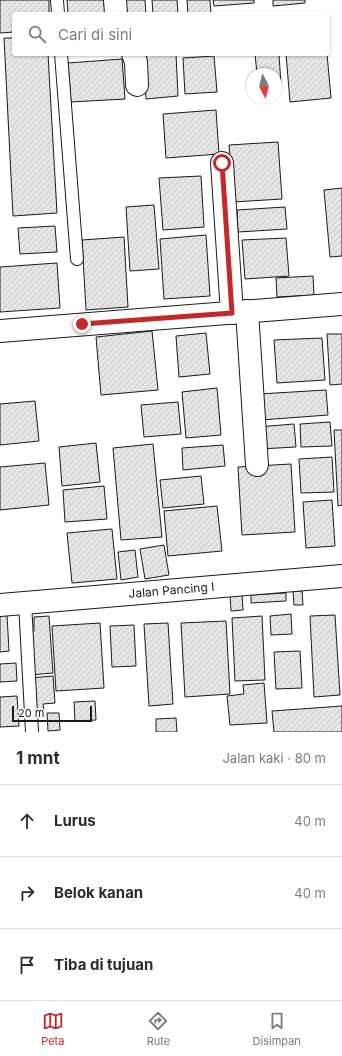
<!DOCTYPE html>
<html lang="id">
<head>
<meta charset="utf-8">
<style>
	:root { --surface:#fff; --page:#f7f7f7; --text:#2b2b33; --muted:#7c7c81; --line:#e1e1e2; --accent:#c62828 }
	body { margin:0; font-family:Inter,sans-serif; background:var(--page); color:var(--text) }
	.compass { position:absolute; left:246px; top:68px; width:36px; height:36px; border-radius:50%; background:var(--surface); box-shadow:0 1px 3px #0004; rotate:173deg }
	.scale { position:absolute; left:12px; bottom:10px; width:80px; box-sizing:border-box; padding-left:4px; border:2px solid #1a1a1a; border-top:0; font-size:11px; line-height:14px; white-space:nowrap; color:#1a1a1a; -webkit-text-stroke:3px #fff; paint-order:stroke }
	.stop { position:absolute; width:12px; height:12px; margin:-9px; border:3px solid #c62828; border-radius:50%; background:#fff }
	.stop.end { background:#c62828; border-color:#fff; box-shadow:0 1px 4px #0008 }
	.list { margin:0; padding:0; list-style:none }
	h2 { display:flex; justify-content:space-between; align-items:center; height:52px; margin:0; padding:0 16px; font-size:17px }
	h2 small { font-size:13px; font-weight:400; color:var(--muted) }
	.list li { display:grid; grid-template-columns:26px 1fr auto; gap:12px; align-items:center; box-sizing:border-box; height:72px; padding:0 16px; border-top:1px solid var(--line) }
	.list b { display:block; font-size:15px; white-space:nowrap }
	.list em { font-size:13px; font-style:normal; color:var(--muted) }
	.icon { flex:none; width:22px; height:22px; fill:none; stroke:currentColor; stroke-width:2; stroke-linecap:round; stroke-linejoin:round }
	.map { position:relative; flex:none; width:342px; height:732px; overflow:hidden }
	.search { position:absolute; background:var(--surface); box-shadow:0 1px 3px #0004; left:12px; right:12px; top:12px; height:44px; display:flex; align-items:center; gap:10px; box-sizing:border-box; padding:0 14px; border-radius:4px; color:var(--muted); font-size:15px }
	.sheet { height:268px; background:var(--surface) }
	nav { display:flex; justify-content:space-around; align-items:center; box-sizing:border-box; height:56px; border-top:1px solid var(--line); background:var(--surface); font-size:11px; color:var(--muted) }
	nav a { display:grid; justify-items:center; gap:2px }
	nav .on { color:var(--accent) }
	.map>svg:first-child { display:block }
	.building { fill:url(#building-hatch); stroke:#1a1a1a }
	.lines { fill:none; stroke-linecap:round; stroke-linejoin:round }
	.service-casing { stroke:#1a1a1a; stroke-width:14 }
	.minor-casing { stroke:#1a1a1a; stroke-width:24 }
	.service { stroke:#fff; stroke-width:12 }
	.minor { stroke:#fff; stroke-width:22 }
	.route { stroke:#c62828; stroke-width:5 }
	.labels { text-anchor:middle; stroke-width:3; stroke-linejoin:round; paint-order:stroke }
	.street-label { font-size:12px; fill:#1a1a1a; stroke:#fff }
</style>
</head>
<body>
<div class="map">
<svg width="342" height="732" viewBox="0 0 342 732">
	<defs>
		<pattern id="building-hatch" width="6" height="6" patternUnits="userSpaceOnUse"><rect width="6" height="6" fill="#e6e6e6"/><path d="M-1 1l2-2M0 6l6-6M5 7l2-2" fill="none" stroke="#c5c5c5"/></pattern>
	</defs>
	<rect width="100%" height="100%" fill="#fff"/>
	<path class="building" d="M0,0H49V14H14V32L0,33Z
		M67,0H104L105,14H68Z
		M126,0H145L146,14H127Z
		M152,0H177L178,14H153Z
		M187,0H210L211,14H188Z
		M213,0H254V3L214,6Z
		M273,0H305V3L273,6Z
		M4,38H14V54H48L57,213L13,216Z
		M143,54H176L178,96L146,99Z
		M255,54H279L281,85L276,86V74H257Z
		M286,54H327L331,98L290,102Z
		M214,56L217,92L185,94L183,58Z
		M122,59L125,99L71,102L68,63Z
		M216,110L219,154L166,158L163,114Z
		M278,142L282,199L233,202L229,145Z
		M201,176L204,227L163,230L159,178Z
		M342,188V256L330,257L324,190Z
		M154,205L159,269L130,271L126,207Z
		M285,207L287,229L238,232L237,210Z
		M55,226L57,252L20,254L18,228Z
		M206,235L210,296L164,299L160,239Z
		M124,237L128,307L86,310L82,240Z
		M286,238L289,276L245,279L242,240Z
		M57,263L60,308L0,312V267Z
		M313,276L314,295L277,297L276,278Z
		M152,331L158,390L101,395L96,337Z
		M206,333L210,374L179,377L176,336Z
		M327,334H342V384L330,385Z
		M322,338L325,380L277,383L274,340Z
		M217,388L221,435L186,438L182,392Z
		M326,390L328,415L261,420L259,394Z
		M35,401L39,441L0,445V404Z
		M178,402L181,434L144,437L141,405Z
		M330,422L332,446L301,447L300,424Z
		M294,424L296,447L259,449L257,427Z
		M334,430H342V505L338,506Z
		M96,443L100,482L62,486L59,447Z
		M153,444L162,537L121,540L113,448Z
		M223,445L225,466L183,470L182,448Z
		M332,457L334,492L301,493L299,459Z
		M45,463L49,505L0,510V467Z
		M291,464L295,532L242,535L238,467Z
		M201,476L204,504L163,508L160,480Z
		M104,486L107,519L65,522L63,490Z
		M332,500L335,546L306,548L303,502Z
		M217,506L222,551L168,556L164,511Z
		M112,529L117,579L72,583L67,533Z
		M164,545L169,575L145,579L140,549Z
		M135,550L138,577L121,580L118,552Z
		M293,591H302L303,605H294Z
		M286,593V601L251,603V595Z
		M230,594H242L243,610L231,611Z
		M291,614L292,634L271,635L270,616Z
		M7,615L9,651L0,652V616Z
		M335,615L340,695L314,697L310,616Z
		M49,616L53,673L30,675L27,632L34,631V617Z
		M262,616L265,680L235,681L232,618Z
		M226,621L230,694L185,697L181,623Z
		M100,623L104,688L56,691L52,626Z
		M168,623L173,704L149,706L144,624Z
		M134,625L136,666L112,667L110,626Z
		M300,651L302,688L276,689L274,652Z
		M16,663L17,681L0,682V664Z
		M53,676L55,703L43,704L44,711L33,712L30,678Z
		M264,683L267,723L230,725L227,696L244,694L243,685Z
		M17,696L19,726L0,727V697Z
		M95,701L96,720L75,721L74,702Z
		M342,706V732H274L272,711Z
		M47,713H59L60,730L48,731Z
		M176,718L177,732H156V719Z"/>
	<g class="lines">
		<g class="service-casing">
			<path id="service" d="M57,0L58,14
				M61,54L77,259
				M25,603L32,732"/>
		</g>
		<g class="minor-casing">
			<g id="minor">
				<path d="M115,0L116,14"/>
				<path d="M133,54L136,62L137,85"/>
				<path d="M222,163L232,313"/>
				<path d="M247,311L257,465"/>
				<path d="M0,331L342,304"/>
				<path id="s1" d="M0,605L342,576"/>
			</g>
		</g>
		<use href="#service" class="service"/>
		<use href="#minor" class="minor"/>
	</g>
	<g class="lines">
		<path class="route" d="M82,324L232,313L222,163"/>
	</g>
	<g class="labels">
		<g class="street-label">
			<text dy="4" stroke="none"><textPath href="#s1" startOffset="172">Jalan Pancing I</textPath></text>
		</g>
	</g>
</svg>
<svg class="compass" viewBox="-18 -18 36 36"><path d="M0-13l5 13h-10z" fill="#e53935"/><path d="M0 13l5-13h-10z" fill="#7c7c81"/></svg>
<div class="scale">20 m</div>
<div class="stop" style="left:222px;top:163px"></div>
<div class="stop end" style="left:82px;top:324px"></div>
<div class="search"><svg class="icon" aria-label="search" viewBox="0 0 24 24"><circle cx="10" cy="10" r="6"/><path d="M15 15l6 6"/></svg>Cari di sini</div>
</div>
<section class="sheet">
<h2>1 mnt<small>Jalan kaki · 80 m</small></h2>
<ul class="list">
<li><svg class="icon" aria-label="ahead" viewBox="0 0 24 24"><path d="M12 20V5M6 11l6-6 6 6"/></svg><div><b>Lurus</b></div><em>40 m</em></li>
<li><svg class="icon" aria-label="right" viewBox="0 0 24 24"><path d="M7 20v-9h11M14 6l5 5-5 5"/></svg><div><b>Belok kanan</b></div><em>40 m</em></li>
<li><svg class="icon" aria-label="arrive" viewBox="0 0 24 24"><path d="M6 21V4h12l-3 4 3 4H6"/></svg><div><b>Tiba di tujuan</b></div></li>
</ul>
</section>
<nav>
<a class="on"><svg class="icon" aria-label="map" viewBox="0 0 24 24"><path d="M3 6l6-2 6 2 6-2v14l-6 2-6-2-6 2zM9 4v14M15 6v14"/></svg>Peta</a>
<a><svg class="icon" aria-label="directions" viewBox="0 0 24 24"><path d="M12 3l9 9-9 9-9-9zM9 14v-3h6M13 9l2 2-2 2"/></svg>Rute</a>
<a><svg class="icon" aria-label="saved" viewBox="0 0 24 24"><path d="M7 4h10v16l-5-4-5 4z"/></svg>Disimpan</a>
</nav>
</body>
</html>
